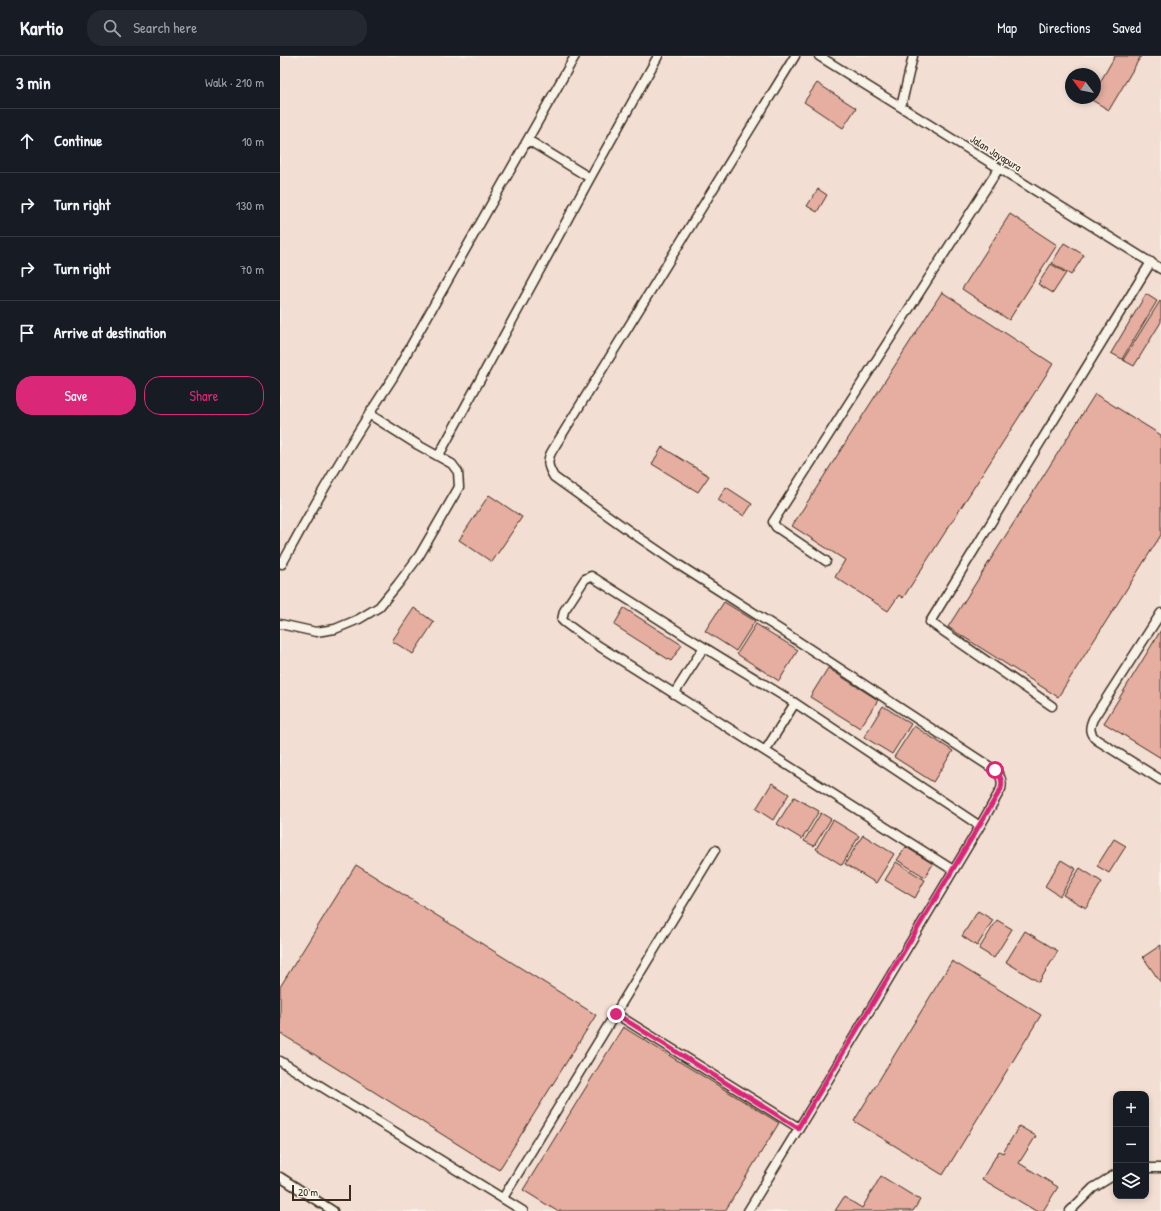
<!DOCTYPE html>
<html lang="en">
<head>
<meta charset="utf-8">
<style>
	:root { --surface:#171b24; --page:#242831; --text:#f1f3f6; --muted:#9ea1a6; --line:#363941; --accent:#db2777 }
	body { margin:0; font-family:"Patrick Hand",sans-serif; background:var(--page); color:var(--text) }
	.controls { position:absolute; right:12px; bottom:12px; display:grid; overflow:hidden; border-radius:8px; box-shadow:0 2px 6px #0003 }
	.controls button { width:36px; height:36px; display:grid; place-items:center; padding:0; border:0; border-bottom:1px solid var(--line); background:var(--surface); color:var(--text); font:20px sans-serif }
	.compass { position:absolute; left:785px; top:12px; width:36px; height:36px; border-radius:50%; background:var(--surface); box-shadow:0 2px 6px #0003; rotate:302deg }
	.scale { position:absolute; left:12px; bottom:10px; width:59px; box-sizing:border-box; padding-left:4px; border:2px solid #3b2a1e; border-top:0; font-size:11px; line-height:14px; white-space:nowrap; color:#3b2a1e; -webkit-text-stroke:3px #f7f3e8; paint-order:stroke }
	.stop { position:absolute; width:12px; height:12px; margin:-9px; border:3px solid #db2777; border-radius:50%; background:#fff }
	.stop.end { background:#db2777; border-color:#fff; box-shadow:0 1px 4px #0008 }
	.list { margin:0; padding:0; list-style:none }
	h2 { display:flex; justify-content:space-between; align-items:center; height:52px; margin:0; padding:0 16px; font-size:17px }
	h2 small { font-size:13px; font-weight:400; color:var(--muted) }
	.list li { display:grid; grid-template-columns:26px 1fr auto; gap:12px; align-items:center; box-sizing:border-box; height:64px; padding:0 16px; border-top:1px solid var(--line) }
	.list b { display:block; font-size:15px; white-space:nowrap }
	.list em { font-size:13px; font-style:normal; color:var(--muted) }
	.actions { display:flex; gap:8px; padding:12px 16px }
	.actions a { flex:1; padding:9px 0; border:1px solid var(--accent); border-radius:16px; text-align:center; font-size:14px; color:var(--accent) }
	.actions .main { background:var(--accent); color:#fff }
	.icon { flex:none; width:22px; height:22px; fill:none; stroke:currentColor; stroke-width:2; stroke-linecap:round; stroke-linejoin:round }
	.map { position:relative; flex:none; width:881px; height:1155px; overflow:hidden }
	header { display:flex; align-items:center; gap:24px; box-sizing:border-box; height:56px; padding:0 20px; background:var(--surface); border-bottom:1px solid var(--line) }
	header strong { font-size:19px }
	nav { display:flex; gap:22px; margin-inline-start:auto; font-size:14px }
	.search { width:280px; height:36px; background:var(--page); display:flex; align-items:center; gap:10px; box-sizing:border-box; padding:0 14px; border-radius:16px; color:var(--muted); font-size:15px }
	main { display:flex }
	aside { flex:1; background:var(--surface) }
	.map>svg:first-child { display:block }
	.built { fill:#f2ded2; fill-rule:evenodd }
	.building { fill:#e6aea0; stroke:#3b2a1e }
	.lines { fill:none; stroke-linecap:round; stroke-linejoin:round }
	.service-casing { stroke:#3b2a1e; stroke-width:11 }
	.service { stroke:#f7f3e8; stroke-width:8 }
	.route { stroke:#db2777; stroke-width:5 }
	.labels { text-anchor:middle; stroke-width:3; stroke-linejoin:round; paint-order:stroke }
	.street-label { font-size:11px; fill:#3b2a1e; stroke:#f7f3e8 }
</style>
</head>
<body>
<header>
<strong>Kartio</strong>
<div class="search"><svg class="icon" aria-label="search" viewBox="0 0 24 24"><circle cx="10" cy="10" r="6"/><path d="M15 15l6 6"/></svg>Search here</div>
<nav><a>Map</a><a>Directions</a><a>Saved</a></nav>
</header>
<main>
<aside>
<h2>3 min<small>Walk · 210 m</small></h2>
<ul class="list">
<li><svg class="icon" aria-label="ahead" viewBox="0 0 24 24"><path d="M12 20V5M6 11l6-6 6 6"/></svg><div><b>Continue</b></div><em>10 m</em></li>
<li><svg class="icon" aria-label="right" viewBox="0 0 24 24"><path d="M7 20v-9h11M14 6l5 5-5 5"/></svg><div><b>Turn right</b></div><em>130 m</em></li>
<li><svg class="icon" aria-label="right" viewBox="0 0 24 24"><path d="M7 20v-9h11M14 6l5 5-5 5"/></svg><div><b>Turn right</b></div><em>70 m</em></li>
<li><svg class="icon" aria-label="arrive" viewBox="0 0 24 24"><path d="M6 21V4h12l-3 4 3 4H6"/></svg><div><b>Arrive at destination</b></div></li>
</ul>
<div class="actions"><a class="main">Save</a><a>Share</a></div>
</aside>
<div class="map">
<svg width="881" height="1155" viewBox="0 0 881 1155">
	<rect width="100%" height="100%" fill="#f7f3e8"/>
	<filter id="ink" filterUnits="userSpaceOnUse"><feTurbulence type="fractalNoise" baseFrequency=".025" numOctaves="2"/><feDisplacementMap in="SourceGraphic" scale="8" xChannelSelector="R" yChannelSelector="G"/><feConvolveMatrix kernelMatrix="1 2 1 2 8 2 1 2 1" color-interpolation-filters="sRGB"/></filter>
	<g filter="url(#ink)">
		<path class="built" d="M0,0H881V1155H0ZM791,18H815V42H791ZM836,1038H866V1140H836Z"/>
		<path class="building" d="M835,0H861L829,54L810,43L815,42V35Z
			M537,27L576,52L563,72L524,46Z
			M538,133L547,139L537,156L527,150Z
			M730,158L777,189L729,264L682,233Z
			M784,187L804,199L791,219L772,207Z
			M771,208L786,217L773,237L758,228Z
			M662,236L773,308L623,542L619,539L608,555L555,521L565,504L512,470Z
			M866,238L877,245L842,303L831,297Z
			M880,245L881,246V266L854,310L843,304Z
			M815,338L881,379V479L778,641L668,571Z
			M382,391L429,420L418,436L372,408Z
			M446,431L472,448L464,460L438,444Z
			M209,439L242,461L212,506L179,484Z
			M444,546L475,565L456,595L425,575Z
			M134,552L154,566L133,598L112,585Z
			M344,552L402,589L391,605L334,569Z
			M476,568L518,594L499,625L457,598Z
			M881,574V702L824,667Z
			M548,612L598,644L580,672L530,641Z
			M603,650L631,668L612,698L584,681Z
			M634,670L673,695L653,726L614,701Z
			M492,727L509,738L493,764L476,753Z
			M514,741L539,755L522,783L497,768Z
			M541,757L551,763L534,790L524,785Z
			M553,764L579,780L562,809L536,793Z
			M583,779L614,798L596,827L565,808Z
			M834,783L846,790L829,817L817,810Z
			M626,791L653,808L645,821L617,804Z
			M781,804L796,813L780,840L765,830Z
			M616,806L645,824L635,842L605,824Z
			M76,809L316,959L219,1114L0,977V931Z
			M800,812L822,826L806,852L783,839Z
			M698,855L713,864L697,890L682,880Z
			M717,864L732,873L714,902L699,893Z
			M745,875L778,895L759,926L726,906Z
			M881,889V927L863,901Z
			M672,905L761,959L663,1119L574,1065Z
			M343,971L499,1067L445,1155H277L243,1134Z
			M739,1070L756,1080L739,1107L778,1131L763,1155H756L702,1123L719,1095L723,1097Z
			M601,1120L640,1144L633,1155H555L564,1141L582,1152Z"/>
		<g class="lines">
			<g class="service-casing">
				<path id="service" d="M539,0L881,213
					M621,51L633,0
					M248,84L310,122
					M159,399L310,122L378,0
					M546,505L496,471L493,466L719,112
					M0,506L2,508C36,445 72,383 112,323L295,0
					M311,520L404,579L515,647L485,695L303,580L284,566L282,564L284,555L305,523Z
					M881,557L813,663C809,672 809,678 817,684L881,724
					M0,568L36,576L55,573L79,563L99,551L118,528L139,500L179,431L178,416L172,408L138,389L89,358
					M394,638L424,591
					M515,647L700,770
					M772,650L650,566L871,206
					M485,695L673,814
					M336,958L519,1072
					M0,1005L243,1155
					M866,1112H881
					M0,1121L53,1155
					M223,1142L435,794
					M468,1155L544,1031L700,770L721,733C723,725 721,720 715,714L504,576L399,509L348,474L274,421C268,411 266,405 272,395L515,0
					M790,1155L813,1132L836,1118"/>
			</g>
			<use href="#service" class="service"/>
		</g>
	</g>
	<g class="lines" filter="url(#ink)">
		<path class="route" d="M336,958L518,1072L721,733C723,725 721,720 715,714"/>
	</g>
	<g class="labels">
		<g class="street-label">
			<text transform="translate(716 97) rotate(32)" y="4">Jalan Jayapura</text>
		</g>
	</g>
</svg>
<div class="controls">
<button>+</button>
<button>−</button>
<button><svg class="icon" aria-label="layers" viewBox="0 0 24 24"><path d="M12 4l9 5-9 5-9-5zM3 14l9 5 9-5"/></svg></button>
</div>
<svg class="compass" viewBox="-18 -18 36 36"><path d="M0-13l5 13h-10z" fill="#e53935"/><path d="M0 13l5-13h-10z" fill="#9ea1a6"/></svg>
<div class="scale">20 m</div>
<div class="stop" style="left:715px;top:714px"></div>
<div class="stop end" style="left:336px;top:958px"></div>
</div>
</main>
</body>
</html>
